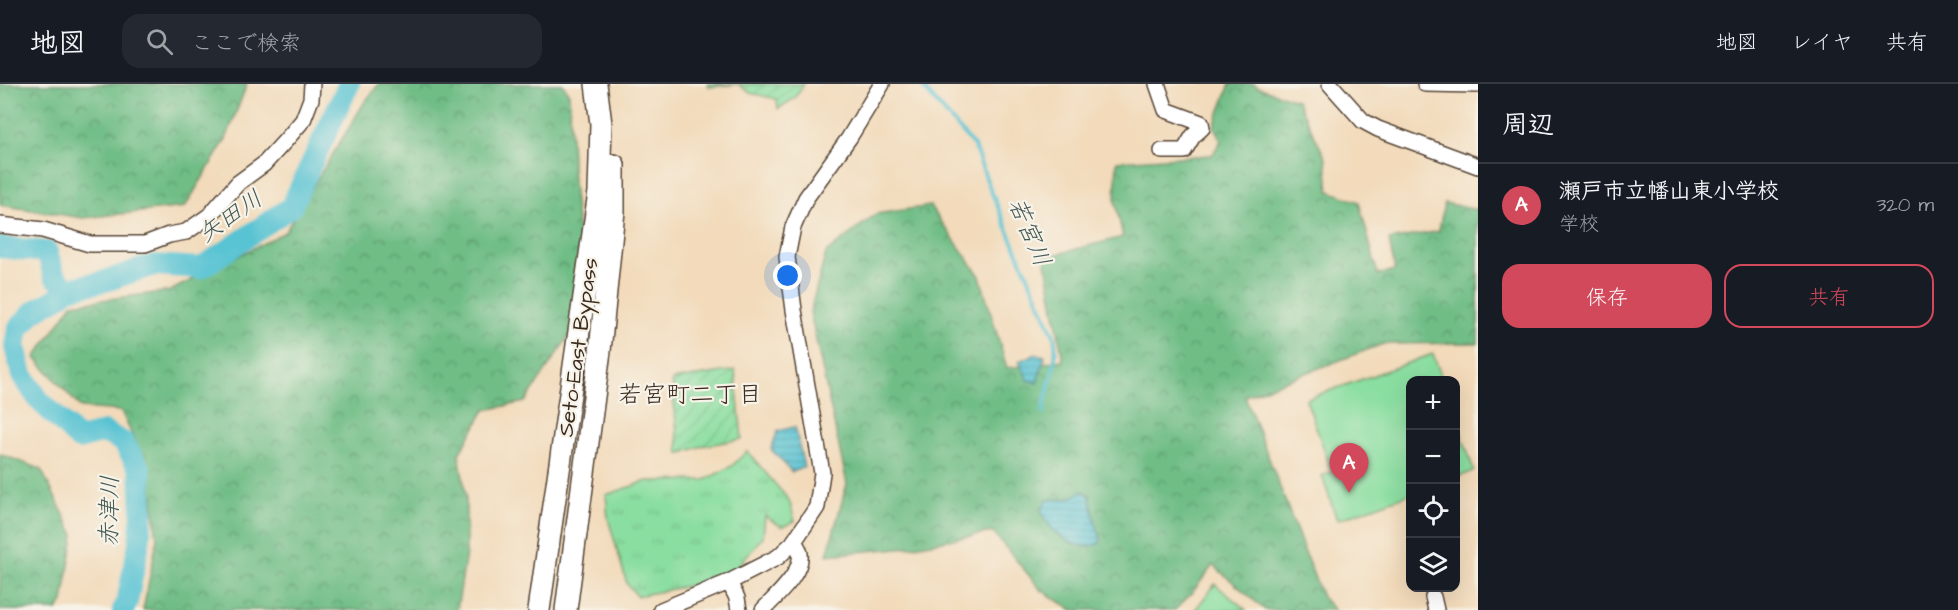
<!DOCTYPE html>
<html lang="ja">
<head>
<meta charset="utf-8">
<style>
	:root { --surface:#171b24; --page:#242831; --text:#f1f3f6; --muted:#9ea1a6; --line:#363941; --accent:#d1495b }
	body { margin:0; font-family:"Architects Daughter","Klee One",sans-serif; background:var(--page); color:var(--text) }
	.controls { position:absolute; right:18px; bottom:18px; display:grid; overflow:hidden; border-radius:12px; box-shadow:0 6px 24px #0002 }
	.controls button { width:54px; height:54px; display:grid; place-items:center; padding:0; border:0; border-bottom:2px solid var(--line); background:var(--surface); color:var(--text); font:30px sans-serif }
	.you { position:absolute; left:788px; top:192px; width:21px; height:21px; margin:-15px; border:4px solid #fff; border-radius:50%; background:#1a73e8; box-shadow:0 0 0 9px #1a73e833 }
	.badge { display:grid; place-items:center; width:39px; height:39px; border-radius:50%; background:var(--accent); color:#fff; font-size:20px; font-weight:700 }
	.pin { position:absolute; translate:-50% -50px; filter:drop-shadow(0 2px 3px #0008) }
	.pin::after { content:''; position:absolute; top:32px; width:21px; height:18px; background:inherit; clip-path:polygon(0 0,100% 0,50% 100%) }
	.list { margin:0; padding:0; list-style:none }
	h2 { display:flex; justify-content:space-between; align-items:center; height:78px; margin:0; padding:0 24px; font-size:26px }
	h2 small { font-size:20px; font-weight:400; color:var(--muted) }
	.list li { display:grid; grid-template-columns:39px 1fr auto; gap:18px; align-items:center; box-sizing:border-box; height:84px; padding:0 24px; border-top:2px solid var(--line) }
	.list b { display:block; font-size:22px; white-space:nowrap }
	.list p { margin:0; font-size:20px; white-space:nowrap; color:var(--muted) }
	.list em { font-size:20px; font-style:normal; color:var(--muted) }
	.actions { display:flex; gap:12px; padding:18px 24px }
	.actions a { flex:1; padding:14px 0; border:2px solid var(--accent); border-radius:18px; text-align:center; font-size:21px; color:var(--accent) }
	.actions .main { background:var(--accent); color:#fff }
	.icon { flex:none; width:33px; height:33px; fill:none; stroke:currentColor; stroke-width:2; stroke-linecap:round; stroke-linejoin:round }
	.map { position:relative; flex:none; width:1478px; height:526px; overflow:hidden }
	header { display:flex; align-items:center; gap:36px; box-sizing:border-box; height:84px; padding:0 30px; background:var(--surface); border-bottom:2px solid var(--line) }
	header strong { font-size:28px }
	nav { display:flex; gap:33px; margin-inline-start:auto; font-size:21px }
	.search { width:420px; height:54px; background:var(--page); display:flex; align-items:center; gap:15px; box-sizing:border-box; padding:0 21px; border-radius:18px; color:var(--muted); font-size:22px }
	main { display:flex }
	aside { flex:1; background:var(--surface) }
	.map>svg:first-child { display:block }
	.grass { fill:url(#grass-tufts); stroke:#62845f; stroke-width:1.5 }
	.forest { fill:url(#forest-crowns); stroke:#557452; stroke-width:1.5 }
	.garden { fill:url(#garden-furrows); stroke:#62845f; stroke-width:1.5 }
	.pitch { fill:#8adea0; stroke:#62845f; stroke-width:1.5 }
	.water { fill:url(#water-rules); stroke:#4a7678; stroke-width:1.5 }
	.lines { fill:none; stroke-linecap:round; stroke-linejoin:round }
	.stream { stroke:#58c3d3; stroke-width:4 }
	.river { stroke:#58c3d3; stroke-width:22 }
	.minor-casing { stroke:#564435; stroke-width:18 }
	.highway-casing { stroke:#564435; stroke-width:24 }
	.minor { stroke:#fff; stroke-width:15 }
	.highway { stroke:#fff; stroke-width:21 }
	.labels { text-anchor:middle; stroke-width:4.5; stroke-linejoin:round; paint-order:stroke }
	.street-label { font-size:22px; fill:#3b2a1e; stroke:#f7f3e8 }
	.water-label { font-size:24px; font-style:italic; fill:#445854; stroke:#f7f3e8 }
	.neighbourhood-label { font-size:24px; fill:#3b2a1e; stroke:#f7f3e8 }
</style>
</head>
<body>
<header>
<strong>地図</strong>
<div class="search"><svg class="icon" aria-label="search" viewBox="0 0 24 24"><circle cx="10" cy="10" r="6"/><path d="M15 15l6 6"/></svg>ここで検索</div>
<nav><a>地図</a><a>レイヤ</a><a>共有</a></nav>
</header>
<main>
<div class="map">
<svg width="1478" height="526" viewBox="0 0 1478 526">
	<defs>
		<pattern id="grass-tufts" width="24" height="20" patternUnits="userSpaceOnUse" patternTransform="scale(1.5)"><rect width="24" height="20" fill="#8adea0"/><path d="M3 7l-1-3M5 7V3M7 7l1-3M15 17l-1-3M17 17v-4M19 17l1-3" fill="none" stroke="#78bf89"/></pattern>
		<pattern id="forest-crowns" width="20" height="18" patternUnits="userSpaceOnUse" patternTransform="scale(1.5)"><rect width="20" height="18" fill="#6fbd86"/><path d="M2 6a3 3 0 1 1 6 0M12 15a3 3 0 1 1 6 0" fill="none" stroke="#5c9a6d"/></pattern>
		<pattern id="garden-furrows" width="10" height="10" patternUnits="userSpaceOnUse" patternTransform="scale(1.5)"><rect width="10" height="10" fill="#8adea0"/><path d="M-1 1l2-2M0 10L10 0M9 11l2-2" fill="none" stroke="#78bf89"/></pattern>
		<pattern id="water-rules" width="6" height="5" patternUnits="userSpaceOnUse" patternTransform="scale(1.5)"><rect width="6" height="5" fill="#58c3d3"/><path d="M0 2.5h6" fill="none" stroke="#4a9fab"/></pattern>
	</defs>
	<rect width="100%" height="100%" fill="#f7f3e8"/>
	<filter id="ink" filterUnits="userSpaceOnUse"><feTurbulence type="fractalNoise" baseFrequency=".0167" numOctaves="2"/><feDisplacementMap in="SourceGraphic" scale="12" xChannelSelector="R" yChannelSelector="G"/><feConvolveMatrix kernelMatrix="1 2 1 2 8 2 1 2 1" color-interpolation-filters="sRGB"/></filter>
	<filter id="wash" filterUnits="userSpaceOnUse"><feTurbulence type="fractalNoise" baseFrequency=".008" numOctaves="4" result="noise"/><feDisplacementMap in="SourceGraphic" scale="24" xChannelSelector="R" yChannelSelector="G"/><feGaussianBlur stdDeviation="1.35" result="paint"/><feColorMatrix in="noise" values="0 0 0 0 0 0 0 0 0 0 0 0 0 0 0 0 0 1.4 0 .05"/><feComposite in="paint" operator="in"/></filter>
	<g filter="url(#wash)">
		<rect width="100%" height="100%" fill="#f2daba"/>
		<path class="grass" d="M747,367L789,416L795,437L782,443L765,432L763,453L732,489L711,492L693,501L637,512L627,500L608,434L606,411L647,397L705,396L732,382Z"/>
		<path class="forest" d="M0,0H247L226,55L185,123L83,134L0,121Z
			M379,0H563L569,10L573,99L581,175L577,240L525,318L485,326L459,370L466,412V469L457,526H143L157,456L150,390L121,327L81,324L35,274L72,220L170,207L285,148L364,19Z
			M1230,0H1255L1257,3L1297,16L1326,75L1329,107L1359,118L1378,191L1395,186L1389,156L1439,147L1444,119L1478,126V259L1383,260L1245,312L1322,513L1334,526H1265L1213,481L1192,509L1175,526H1073L1041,506L993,448L909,463L827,471L847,400L810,228L826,169L876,130L930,122L980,192L1007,284L1063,276L1045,173L1123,153L1115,117L1117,77L1212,71L1221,57L1214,42Z
			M0,370L41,385L74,451L63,518L57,526H0Z"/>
		<path class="garden" d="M708,0H804L795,14L778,25L777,15L750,9L738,0L709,3Z
			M735,286L742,355L702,362L679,370L672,296Z"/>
		<path class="pitch" d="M1433,270L1443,296H1410V410L1337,436L1322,392L1332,388L1306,315Z
			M1456,333L1474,387L1456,394Z
			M1215,500L1246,526H1195Z"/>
		<path class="water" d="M1036,270L1045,272L1037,299L1028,296L1019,277Z
			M795,343L804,383L792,388L771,365L778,347Z
			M1083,407L1090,412L1096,440L1101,454L1100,459C1077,471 1047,447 1041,426L1047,416L1070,414Z"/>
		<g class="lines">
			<path class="stream" d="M920,0L974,62L991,107L1054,252C1060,277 1046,303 1043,329"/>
			<path class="river" d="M0,163L47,168L54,191L68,205
				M123,526L127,518L139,459L142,429L140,385L123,358L104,348L79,355L39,316L22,291L15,263L18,245L33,228L59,213L68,205L105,197L154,181L201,184L291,123L349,0"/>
		</g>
	</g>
	<g filter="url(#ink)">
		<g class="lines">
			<g class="minor-casing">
				<path id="minor" d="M1157,0L1166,26L1201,39L1202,44L1193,52L1184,67H1162
					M1330,0L1363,37L1378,45L1478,82
					M1425,0L1478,1
					M0,141L43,146L90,160H145L169,151L186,148L209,132L238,99L264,80L286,56L303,36L311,15L312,0
					M1433,513L1436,526
					M661,526L729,498
					M739,526L737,514L729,498L778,473L793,459L817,423L822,389L794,226L787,173L793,143L806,114L849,54L882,0
					M763,526C775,513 803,489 800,470C800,466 796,461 794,457"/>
			</g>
			<g class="highway-casing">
				<path id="highway" d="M539,526L599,108L601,40L596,0
					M566,526L600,267L614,127V81"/>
			</g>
			<use href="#minor" class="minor"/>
			<use href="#highway" class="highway"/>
		</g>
	</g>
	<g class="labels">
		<g class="street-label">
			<text transform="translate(577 263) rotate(-82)" y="8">Seto-East Bypass</text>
		</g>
		<g class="water-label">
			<text transform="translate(230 132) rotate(-35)" y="8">矢田川</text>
			<text transform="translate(1030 148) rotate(67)" y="8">若宮川</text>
			<text transform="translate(109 427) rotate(-89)" y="8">赤津川</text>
		</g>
		<g class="neighbourhood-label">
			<text x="690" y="318">若宮町二丁目</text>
		</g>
	</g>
</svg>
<div class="controls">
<button>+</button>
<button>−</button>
<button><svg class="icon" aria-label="locate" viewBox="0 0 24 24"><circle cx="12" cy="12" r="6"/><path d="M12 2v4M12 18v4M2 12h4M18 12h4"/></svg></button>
<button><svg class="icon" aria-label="layers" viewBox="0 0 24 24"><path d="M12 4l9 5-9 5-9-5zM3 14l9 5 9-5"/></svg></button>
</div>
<div class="you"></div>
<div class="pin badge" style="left:1349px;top:409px">A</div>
</div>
<aside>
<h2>周辺<small></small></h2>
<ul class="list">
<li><span class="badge">A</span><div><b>瀬戸市立幡山東小学校</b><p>学校</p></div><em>320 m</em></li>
</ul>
<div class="actions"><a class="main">保存</a><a>共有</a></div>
</aside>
</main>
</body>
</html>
